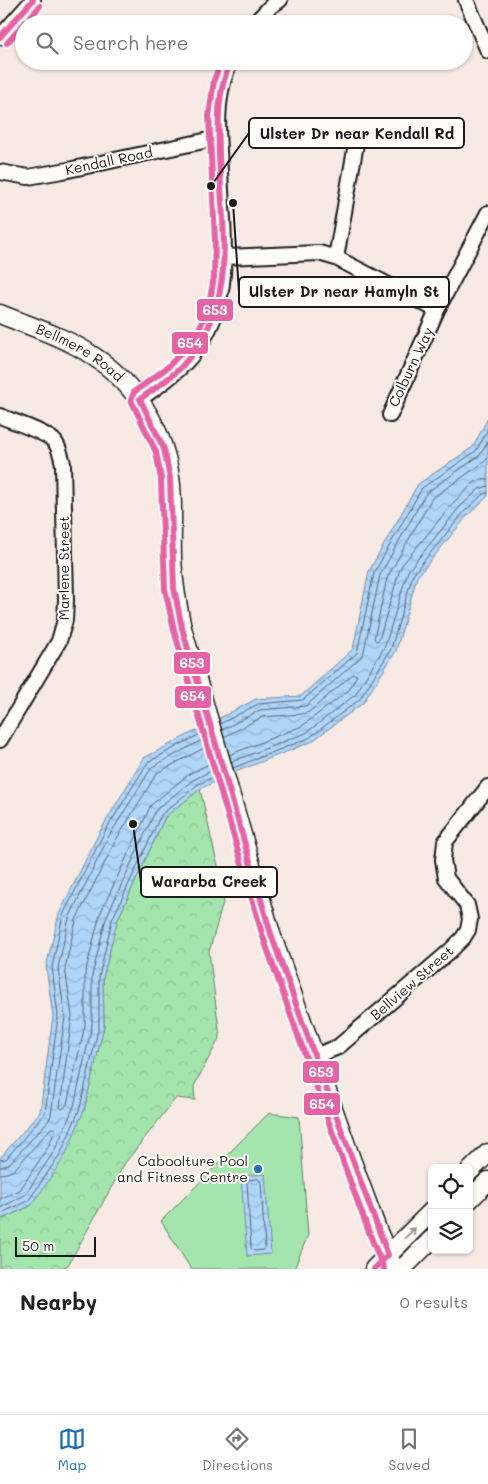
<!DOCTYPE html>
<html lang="en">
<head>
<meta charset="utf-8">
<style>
	:root { --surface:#fff; --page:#f2f2f2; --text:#222; --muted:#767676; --line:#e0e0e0; --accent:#1f6fb2 }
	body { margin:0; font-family:Mali,sans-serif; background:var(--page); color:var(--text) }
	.controls { position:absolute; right:15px; bottom:15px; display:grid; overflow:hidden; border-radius:8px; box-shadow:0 1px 4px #0004 }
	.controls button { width:45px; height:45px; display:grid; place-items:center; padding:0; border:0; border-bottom:1px solid var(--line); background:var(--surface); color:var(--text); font:25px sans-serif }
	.scale { position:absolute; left:15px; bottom:12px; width:81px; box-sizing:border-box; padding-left:5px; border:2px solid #1c1c1c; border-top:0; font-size:14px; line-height:18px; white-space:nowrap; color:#1c1c1c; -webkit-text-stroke:4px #fdfcf7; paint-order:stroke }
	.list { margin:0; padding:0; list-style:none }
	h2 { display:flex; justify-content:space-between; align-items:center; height:65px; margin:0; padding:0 20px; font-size:21px }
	h2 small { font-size:16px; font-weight:400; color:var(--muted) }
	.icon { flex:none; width:28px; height:28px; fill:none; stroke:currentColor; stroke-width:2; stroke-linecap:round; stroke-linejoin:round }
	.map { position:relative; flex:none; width:488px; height:1269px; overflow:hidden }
	.search { position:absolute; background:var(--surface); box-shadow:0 1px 4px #0004; left:15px; right:15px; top:15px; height:55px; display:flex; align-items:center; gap:12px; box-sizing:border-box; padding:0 18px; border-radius:28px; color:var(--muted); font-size:19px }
	.sheet { height:145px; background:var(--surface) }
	nav { display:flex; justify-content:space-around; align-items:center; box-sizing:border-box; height:70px; border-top:1px solid var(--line); background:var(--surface); font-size:14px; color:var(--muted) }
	nav a { display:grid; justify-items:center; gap:2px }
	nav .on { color:var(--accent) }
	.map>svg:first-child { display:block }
	.green { fill:#a4e5ae; stroke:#608065 }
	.forest { fill:url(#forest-crowns); stroke:#608065 }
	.water { fill:url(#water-waves); stroke:#748ba1 }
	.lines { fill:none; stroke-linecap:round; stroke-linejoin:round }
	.shore { stroke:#576674; stroke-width:1 }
	.minor-casing { stroke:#1c1c1c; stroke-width:18 }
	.major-casing { stroke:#1c1c1c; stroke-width:21 }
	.minor { stroke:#fdfcf7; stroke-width:14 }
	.major { stroke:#fdfcf7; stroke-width:18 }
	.bus-1-casing { stroke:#fdfcf7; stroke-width:10 }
	.bus-2-casing { stroke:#fdfcf7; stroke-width:10 }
	.bus-1 { stroke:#e463a4; stroke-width:6 }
	.bus-2 { stroke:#e463a4; stroke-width:6 }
	.oneway { stroke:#989794 }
	.poi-dot { fill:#1f6fb2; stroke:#fdfcf7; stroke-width:2 }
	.labels { text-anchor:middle; stroke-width:4; stroke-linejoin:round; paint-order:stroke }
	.street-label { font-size:14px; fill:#1c1c1c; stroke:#fdfcf7 }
	.poi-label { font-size:14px; fill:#1c1c1c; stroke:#fdfcf7; text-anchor:end }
	.leader { fill:none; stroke:#1c1c1c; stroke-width:2 }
	.callout-dot { fill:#1c1c1c; stroke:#fdfcf7; stroke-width:2 }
	.callout { fill:#fdfcf7; stroke:#1c1c1c; stroke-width:2 }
	.callout-label { font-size:15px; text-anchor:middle; font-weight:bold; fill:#1c1c1c }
	.line-badge { stroke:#fdfcf7; stroke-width:2 }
	.badge-label { font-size:14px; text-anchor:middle; font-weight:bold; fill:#fff }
</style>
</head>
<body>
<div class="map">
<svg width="488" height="1269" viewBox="0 0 488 1269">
	<defs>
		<pattern id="forest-crowns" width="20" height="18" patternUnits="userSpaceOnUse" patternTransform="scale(1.25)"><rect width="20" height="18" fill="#a4e5ae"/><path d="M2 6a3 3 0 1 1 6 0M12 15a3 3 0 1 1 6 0" fill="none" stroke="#8dc495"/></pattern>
		<pattern id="water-waves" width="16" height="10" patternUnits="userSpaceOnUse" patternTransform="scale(1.25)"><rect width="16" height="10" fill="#afd5f9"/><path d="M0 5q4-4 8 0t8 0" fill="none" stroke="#96b6d5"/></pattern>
	</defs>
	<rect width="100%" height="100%" fill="#f7eae5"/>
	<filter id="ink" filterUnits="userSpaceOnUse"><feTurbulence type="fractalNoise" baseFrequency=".02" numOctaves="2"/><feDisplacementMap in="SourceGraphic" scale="10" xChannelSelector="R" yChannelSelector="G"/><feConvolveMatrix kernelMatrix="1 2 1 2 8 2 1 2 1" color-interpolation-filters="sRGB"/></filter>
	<g filter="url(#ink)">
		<path class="green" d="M269,1113L299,1117L308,1235L294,1269H191L161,1221Z"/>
		<path class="forest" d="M200,789L216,859L226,892L209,952L220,1037L194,1086L195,1100L176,1098L125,1163L68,1265L60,1269H0V1220L32,1205L84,1110L104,1026L103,978L117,921L165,817Z"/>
		<path class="water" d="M488,418V496L467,516L417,577L396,651L363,703L311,742L233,773L200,789L165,817L117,921L103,978L104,1026L84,1110L65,1156L32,1205L0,1220V1158L40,1112L53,1016L46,967L59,914L100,831L144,758L256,699L301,696L353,649L369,571L418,484L473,447Z
			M265,1174L271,1254L247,1256L241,1176Z"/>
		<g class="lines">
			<path class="shore" d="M488,458L483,463L432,498L387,578L374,639L376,641L379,640L399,572L402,565L454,502L475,482L482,479H488
				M220,724L258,704L303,700L357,653L374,573L422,488L476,451L488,429
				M222,730L260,710L306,706L361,657L364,651L380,575L426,493L479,456L488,442
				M224,737L262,717L302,714L309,712L353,674L357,675L349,690L302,726L229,755
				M206,747L157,773L116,840L76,920L65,968L72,1016L60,1107L62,1109L64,1108L67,1104L85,1025V974L100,914L151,805L189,774L211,763
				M231,762L306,733L355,695L385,646L408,571L459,508L479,489L488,486
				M233,768L309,738L360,699L391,649L413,574L464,512L483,494L488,493
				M0,1160L6,1159L45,1113L58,1016L52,967L63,915L104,833L148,762L202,733
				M0,1167L5,1166L10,1163L49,1120L51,1115L65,1017L58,968L69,918L109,836L152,767L204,739
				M0,1174L7,1173L14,1170L51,1128H55V1131L48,1147L20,1190L0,1199
				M258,1179L261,1182L265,1248L263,1250L254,1251L251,1248L247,1182L249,1180Z
				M0,1208L25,1195L55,1150L74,1106L92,1025V976L106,918L155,812L158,808L193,780L213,770
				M0,1214L29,1200L61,1153L80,1108L99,1026V977L112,920L161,815L197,785L215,776"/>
			<g class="minor-casing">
				<path id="minor" d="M466,0L488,51
					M254,24L272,5L280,0
					M0,37L33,0
					M0,172L28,177L68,170L218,138
					M225,257L319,253L336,258L437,310
					M336,258L357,138
					M140,399C155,388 171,378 184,364C225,322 226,273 223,219C221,196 220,173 219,150C217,121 217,88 231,61
					M390,415L437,310L488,213
					M0,416C12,421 48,433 55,442C60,449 61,456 63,464L66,600L65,620L59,641L0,740
					M315,1056L338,1047L450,951L463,938L468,930L470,919L467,905L446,878L443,860L445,842L488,787"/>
			</g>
			<g class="major-casing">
				<g id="major">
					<path id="s1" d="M0,314C29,326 68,338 93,356C135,383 163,428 170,477C174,503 171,530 172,557C173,581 177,604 182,628L271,934L351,1159L378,1232L394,1269"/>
					<path d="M469,1172L488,1153"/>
					<path d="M469,1200L488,1181"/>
					<path d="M374,1269L432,1211"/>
					<path d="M402,1269L432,1239"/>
				</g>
			</g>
			<use href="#minor" class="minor"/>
			<use href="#major" class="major"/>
			<g class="bus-1-casing">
				<path id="bus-1" d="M0,37L33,0
					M231,61C217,91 218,122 219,154C222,229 239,303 184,364C172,378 155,388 140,399L164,449L170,478L174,588L182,628L271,934L334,1110L388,1255L374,1269"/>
			</g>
			<g class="bus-2-casing">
				<path id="bus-2" d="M7,43L40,6
					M221,61L214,80L209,116L215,239L214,277L211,294L207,311L200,327L190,343L168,367L134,392L131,400L156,452L161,479L165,589L174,630L193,696L263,937L343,1162L370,1235L384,1269"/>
			</g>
			<use href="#bus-1" class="bus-1"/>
			<use href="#bus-2" class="bus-2"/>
		</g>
		<defs><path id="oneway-shaft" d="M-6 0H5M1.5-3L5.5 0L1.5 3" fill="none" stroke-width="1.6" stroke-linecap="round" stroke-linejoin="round" transform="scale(1.25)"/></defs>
		<use class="oneway" href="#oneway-shaft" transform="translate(410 1233) rotate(-45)"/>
	</g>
	<circle class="poi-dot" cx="258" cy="1169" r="5"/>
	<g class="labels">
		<g class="street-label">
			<text transform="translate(109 161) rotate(-12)" y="5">Kendall Road</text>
			<text dy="5" stroke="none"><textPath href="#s1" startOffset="89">Bellmere Road</textPath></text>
			<text transform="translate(411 367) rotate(-65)" y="5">Colburn Way</text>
			<text transform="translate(64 568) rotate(-90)" y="5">Marlene Street</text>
			<text transform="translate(412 983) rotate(-41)" y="5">Bellview Street</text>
		</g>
		<g class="poi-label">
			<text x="248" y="1166">Caboolture Pool<tspan x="248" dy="16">and Fitness Centre</tspan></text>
		</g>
	</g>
	<path class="leader" d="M211 186L249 133M233 203L239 292M133 824L141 882"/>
	<g class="callout-dot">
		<circle cx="211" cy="186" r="5"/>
		<circle cx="233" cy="203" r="5"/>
		<circle cx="133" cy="824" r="5"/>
	</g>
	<g class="callout">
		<rect x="249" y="118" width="215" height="30" rx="5"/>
		<rect x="239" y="277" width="210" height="30" rx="5"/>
		<rect x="141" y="867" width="136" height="30" rx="5"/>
	</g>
	<g class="callout-label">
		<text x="357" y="139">Ulster Dr near Kendall Rd</text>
		<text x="344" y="297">Ulster Dr near Hamyln St</text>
		<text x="209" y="887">Wararba Creek</text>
	</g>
	<g class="line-badge">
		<rect x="196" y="298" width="38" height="24" rx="5" fill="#e463a4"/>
		<rect x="171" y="331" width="38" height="24" rx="5" fill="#e463a4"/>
		<rect x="173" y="651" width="38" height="24" rx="5" fill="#e463a4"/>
		<rect x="174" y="685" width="38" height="24" rx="5" fill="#e463a4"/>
		<rect x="302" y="1060" width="38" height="24" rx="5" fill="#e463a4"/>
		<rect x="303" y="1092" width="38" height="24" rx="5" fill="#e463a4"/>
	</g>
	<g class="badge-label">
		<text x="215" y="315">653</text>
		<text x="190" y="348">654</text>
		<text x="192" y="668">653</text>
		<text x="193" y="701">654</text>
		<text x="321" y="1077">653</text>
		<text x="322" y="1109">654</text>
	</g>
</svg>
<div class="controls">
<button><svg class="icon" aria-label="locate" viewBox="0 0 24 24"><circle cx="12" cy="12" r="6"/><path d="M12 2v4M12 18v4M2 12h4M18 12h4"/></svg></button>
<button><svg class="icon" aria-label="layers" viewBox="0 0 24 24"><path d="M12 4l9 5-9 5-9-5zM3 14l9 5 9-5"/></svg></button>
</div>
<div class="scale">50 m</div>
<div class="search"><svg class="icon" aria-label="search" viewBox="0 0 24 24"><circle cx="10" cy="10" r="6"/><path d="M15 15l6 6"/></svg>Search here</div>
</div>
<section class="sheet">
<h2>Nearby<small>0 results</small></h2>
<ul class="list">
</ul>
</section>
<nav>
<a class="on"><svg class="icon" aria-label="map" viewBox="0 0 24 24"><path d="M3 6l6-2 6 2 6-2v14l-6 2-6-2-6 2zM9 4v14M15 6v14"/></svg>Map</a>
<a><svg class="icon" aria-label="directions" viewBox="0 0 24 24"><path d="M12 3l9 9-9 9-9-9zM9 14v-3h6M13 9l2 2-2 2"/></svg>Directions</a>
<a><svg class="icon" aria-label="saved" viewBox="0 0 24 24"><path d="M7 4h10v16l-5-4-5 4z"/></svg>Saved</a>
</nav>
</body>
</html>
